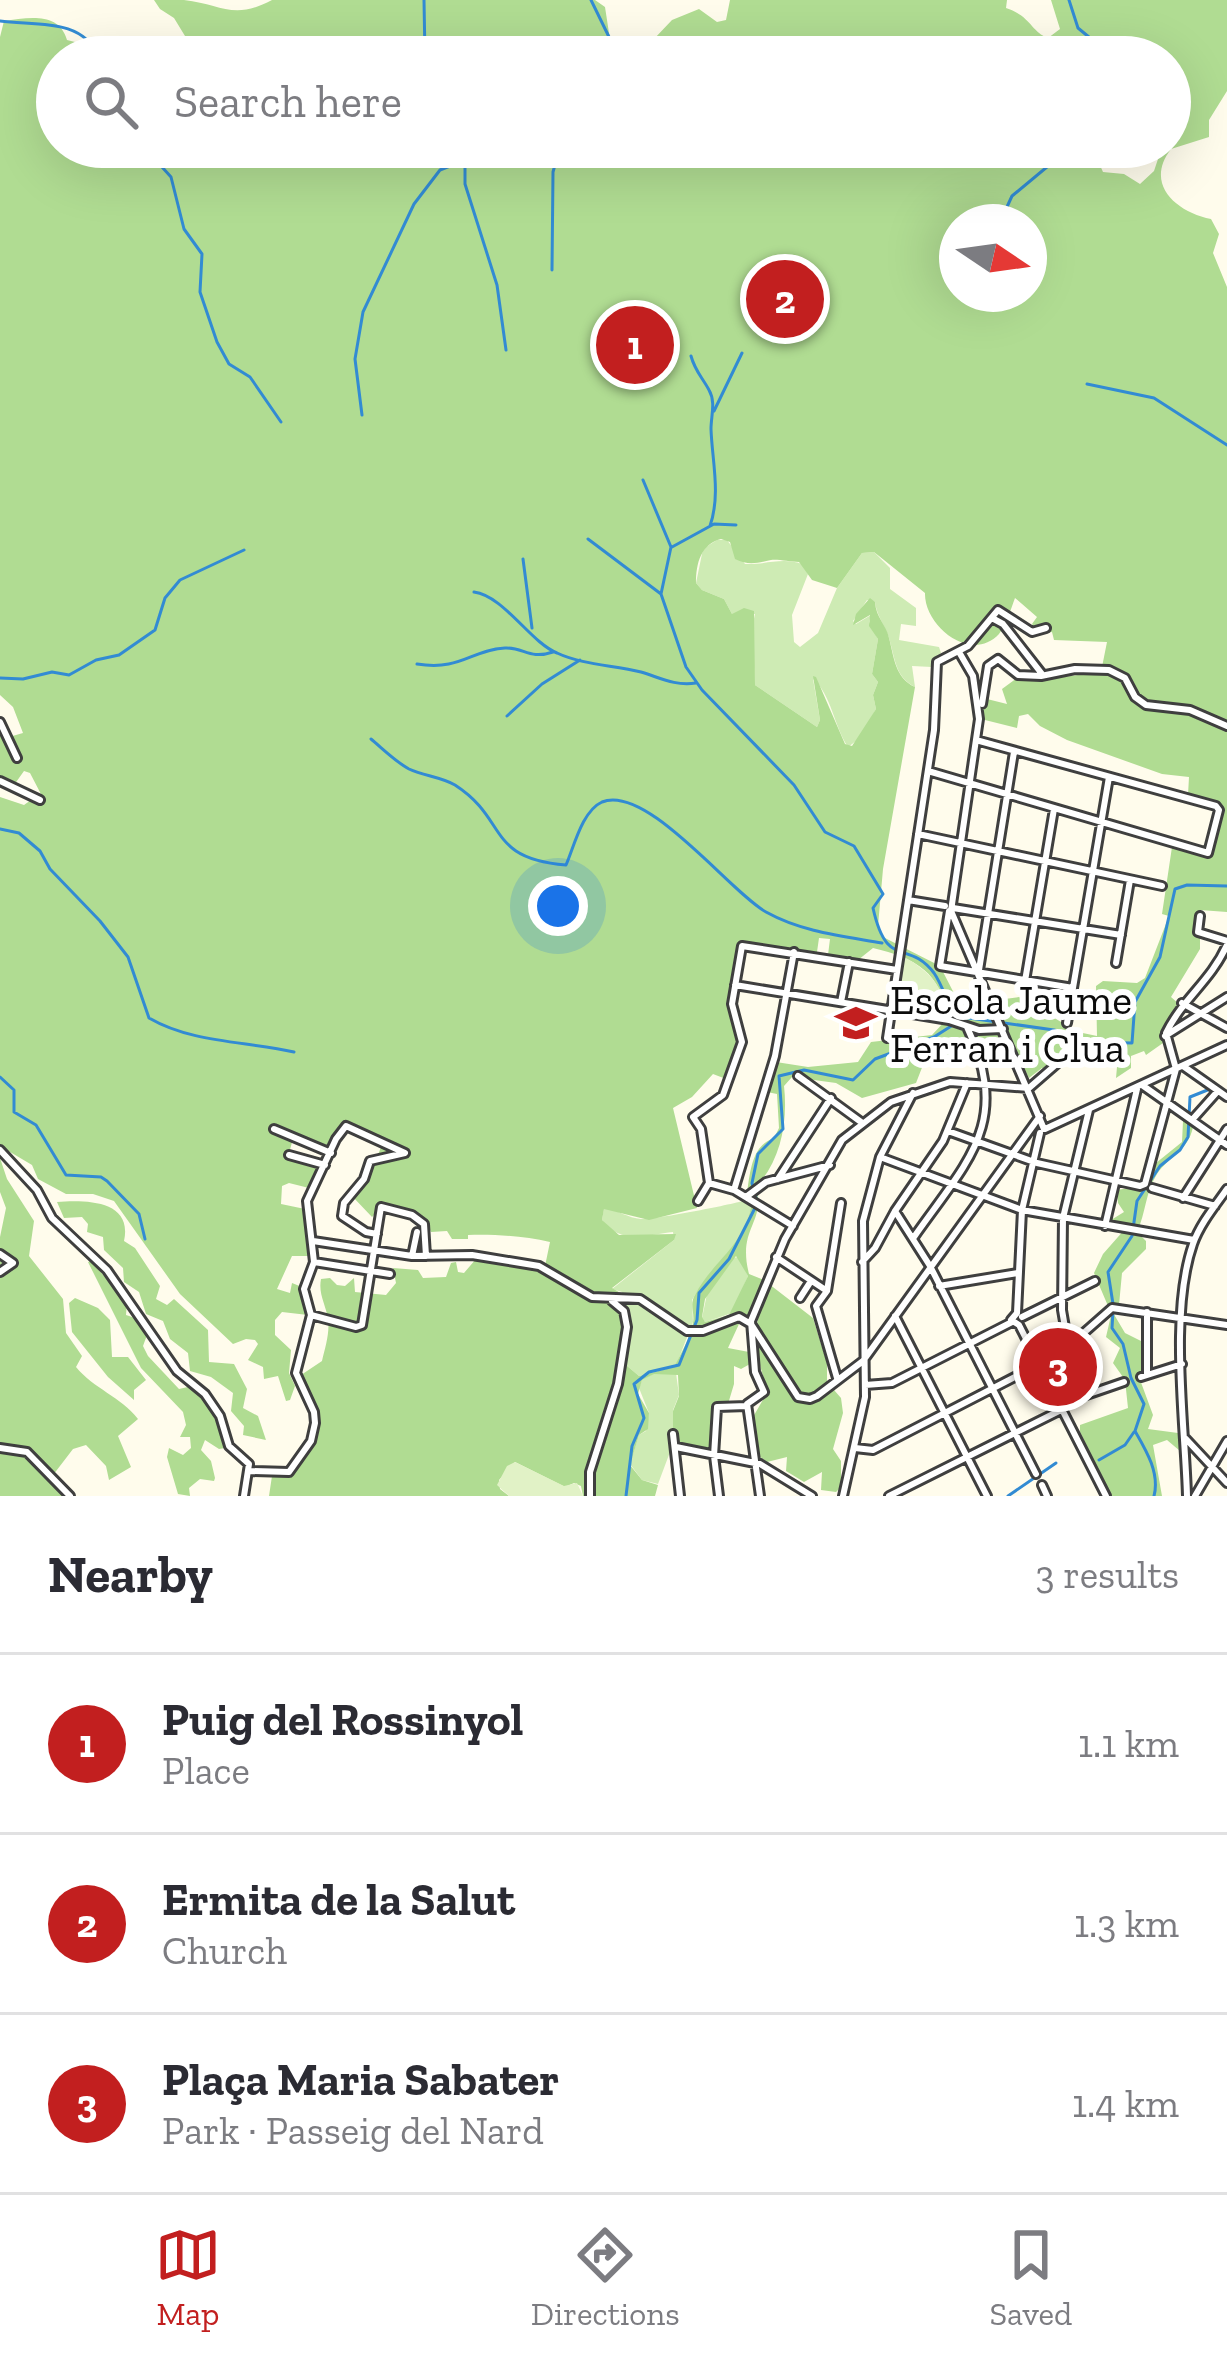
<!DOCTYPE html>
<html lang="en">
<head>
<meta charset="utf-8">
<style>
	:root { --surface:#fff; --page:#f2f2f3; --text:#2b2b33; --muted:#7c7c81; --line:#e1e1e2; --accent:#c21f1f }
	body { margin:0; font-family:"Zilla Slab",serif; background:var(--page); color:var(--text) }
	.compass { position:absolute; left:939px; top:204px; width:108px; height:108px; border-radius:50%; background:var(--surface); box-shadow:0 12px 48px #0002; rotate:103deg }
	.you { position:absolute; left:558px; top:906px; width:42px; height:42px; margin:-30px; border:9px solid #fff; border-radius:50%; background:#1a73e8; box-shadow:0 0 0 18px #1a73e833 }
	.badge { display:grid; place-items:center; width:78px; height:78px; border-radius:50%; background:var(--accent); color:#fff; font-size:39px; font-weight:700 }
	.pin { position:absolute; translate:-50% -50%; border:6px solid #fff; box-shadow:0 3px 12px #0006 }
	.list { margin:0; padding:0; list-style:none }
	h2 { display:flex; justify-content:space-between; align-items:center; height:156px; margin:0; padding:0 48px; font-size:51px }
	h2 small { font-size:39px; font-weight:400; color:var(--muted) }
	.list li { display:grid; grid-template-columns:78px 1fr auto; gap:36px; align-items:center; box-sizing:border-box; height:180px; padding:0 48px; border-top:3px solid var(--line) }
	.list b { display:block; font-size:45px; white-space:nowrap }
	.list p { margin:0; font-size:39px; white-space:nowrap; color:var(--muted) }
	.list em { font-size:39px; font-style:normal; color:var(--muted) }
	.icon { flex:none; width:66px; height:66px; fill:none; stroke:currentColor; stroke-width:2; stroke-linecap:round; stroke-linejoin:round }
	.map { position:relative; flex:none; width:1227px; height:1496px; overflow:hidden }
	.search { position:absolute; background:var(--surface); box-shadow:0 12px 48px #0002; left:36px; right:36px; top:36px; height:132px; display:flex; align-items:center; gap:30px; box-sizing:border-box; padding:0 42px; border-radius:66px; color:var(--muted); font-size:45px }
	.sheet { height:696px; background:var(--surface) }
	nav { display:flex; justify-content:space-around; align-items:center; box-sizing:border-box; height:168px; border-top:3px solid var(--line); background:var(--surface); font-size:33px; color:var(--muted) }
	nav a { display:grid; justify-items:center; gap:6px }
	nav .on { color:var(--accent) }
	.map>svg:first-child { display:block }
	.green { fill:#ceebb4 }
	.forest { fill:#b0dc92; fill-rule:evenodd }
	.pitch { fill:#e1f2c6 }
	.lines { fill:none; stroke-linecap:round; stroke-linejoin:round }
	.stream { stroke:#328bd3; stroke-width:3 }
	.minor-casing { stroke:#3f3f3f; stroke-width:12 }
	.minor { stroke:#fff; stroke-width:6 }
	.labels { text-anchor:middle; stroke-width:12; stroke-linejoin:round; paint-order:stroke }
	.poi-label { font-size:42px; fill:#0c0c0c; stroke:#fff; text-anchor:start }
</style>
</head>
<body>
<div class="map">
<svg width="1227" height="1496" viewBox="0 0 1227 1496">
	<rect width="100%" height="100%" fill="#fffcec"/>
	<path class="green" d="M717,540H727L745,564C765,565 782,557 802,564L808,574L792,615L794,642L800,647L818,633L837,588L862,553L874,552L890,568V589L916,608V626L901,624L899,640L939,647L941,653L933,659L932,667L912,666L915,687C895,677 895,658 889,638C885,625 877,617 875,602L867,600L853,621L856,624L871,615L869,622L878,639L872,674L878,682L873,695L876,709L860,738L848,747C834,726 831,694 813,679L820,720L817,727L755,685L752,628L755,614H732L724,599L702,590L696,583L703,549Z
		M746,1200L751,1206C745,1246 710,1268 692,1300L693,1322L677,1363L674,1367L639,1376L626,1365L631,1317L622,1292L612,1289L674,1240L673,1232C647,1235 620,1245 602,1220L604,1208C618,1210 628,1218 641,1219C653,1220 735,1204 746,1200Z
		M739,1257L748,1276L732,1313L705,1322L702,1318L707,1294L733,1258Z
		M676,1373L679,1395L673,1410V1444L658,1484L642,1480L630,1464L639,1435L646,1431L649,1413L639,1388L642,1380L653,1374Z"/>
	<path class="forest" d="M154,0C164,0 175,0 184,0C221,4 233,21 272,0H595L605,7L611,46L640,57H171L185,36L174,18L160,9Z
		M730,0H1007L1006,8C1031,16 1031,32 1048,38L1060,29L1051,0H1227V91L1209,120V137L1171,149C1144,184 1176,212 1211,219L1219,234L1213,253L1227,287V722L1223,728L1227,730V912L1200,910V949L1171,997L1179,1004L1167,1026L1163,1043L1146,1055L1144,1051L1131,1056V1068L1116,1078L1117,1067C1093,1056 1071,1061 1048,1073L1042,1068L1029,1078L1021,1062L980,1056L923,1065L916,1083L862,1098L836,1083L792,1077L784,1086C788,1122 781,1160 756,1187C766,1224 737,1227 749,1274L764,1280L749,1324H739L728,1348L749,1352L750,1364L741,1369L734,1366V1384L728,1404L715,1406L712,1452L673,1444V1411L679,1396L678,1375L654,1374L642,1380L638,1394L649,1413L648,1429L639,1435L630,1465L642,1480L658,1485L655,1496H583L581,1486L574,1483L565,1487L515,1462L499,1480L500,1489L509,1496H269L272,1476L291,1473C330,1429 311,1424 301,1375L322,1361C325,1348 330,1333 328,1319C326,1305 318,1294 321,1279L330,1278L337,1285L345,1286L354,1278L355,1292L386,1295L396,1283L393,1268L418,1270L423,1278L446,1277L451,1263L456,1262L458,1272L464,1273L476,1259L544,1271L550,1242C523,1236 493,1234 468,1235V1239H452L447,1231L431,1232C424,1214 403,1208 384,1205L372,1217L352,1196L369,1178L383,1142L346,1123L334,1136L329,1150L294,1135L288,1157L320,1167L309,1188L289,1183L282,1186L281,1204L305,1209L309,1256H292L277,1289L290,1293L292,1283L302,1287L308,1315L282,1312L275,1320V1335L291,1350L289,1373L295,1386L290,1400L286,1401L278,1376L264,1379L263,1367L248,1360L258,1344L255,1340L246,1339L233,1344L180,1294L114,1201L93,1194H66L38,1179L32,1165L0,1146V797L24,805L31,800L41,803L43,798L30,773L24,771L14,785L0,779V731L4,729L9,737L23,733L13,707L0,695V37L4,21C27,18 59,11 67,40L83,44L95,57H57V147H1104L1099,163L1103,172L1124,174L1140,184L1154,171L1159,156L1155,147H1170V57H650L654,54L653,40L672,20L699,9L717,22L726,20ZM957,222H1029V294H957ZM721,539L730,542L735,559C749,566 757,563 771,560C778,559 790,562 799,562L812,580L837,588L862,553L874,552L925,593C924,626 971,664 999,634C1006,625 1011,609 1015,598L1037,617L1032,624L1039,634L1052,632L1054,640L1107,642L1101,672L1040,680L1017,678L1002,689L1007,704L983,698L981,719L1017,728L1019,716L1028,714L1040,726L1067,740L1162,774L1189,777L1188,795L1219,803L1209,855L1172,847L1162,914L1169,916L1145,978L1137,983L1103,981L1096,986L1097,1036L1078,1032L1019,997L960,1005L940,966L881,936L878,926L883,869L915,687C895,678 894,657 889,638C886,624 876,618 875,602L870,598L856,614L853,625L870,615L869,626L878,639L872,674L878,682L873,695L876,709L852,746L845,744L816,677L813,676L820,720L817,727L755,685L754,611L744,608L732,614L724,599L702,590L696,583C696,563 701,544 721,539ZM819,938L830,939L828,955L858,960L873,948C916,958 943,973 946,1020L932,1035L871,1042L858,1062L808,1067L776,1062L767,1092L777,1094L779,1128L774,1138C750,1146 750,1176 746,1200L751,1206C745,1245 711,1263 695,1295C689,1305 695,1312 693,1323C690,1337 681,1354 674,1367L639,1376L626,1365L631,1317L624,1295L612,1288L674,1240L676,1234L619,1235L602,1220L604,1209L649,1220L697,1208L673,1108L692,1097L713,1074L726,1079L738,1040L729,1005L739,942L817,952ZM736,1256L748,1276L729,1315L705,1322L702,1317L705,1299Z
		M1188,1120L1193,1127C1188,1151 1170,1155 1157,1174C1145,1193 1146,1213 1137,1232L1146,1241V1249L1122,1273L1119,1305L1108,1306L1094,1273L1103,1254L1125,1229L1111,1220L1124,1212L1118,1203L1117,1190L1147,1185L1156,1163L1182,1142L1183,1121Z
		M0,1158L7,1179L34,1221L29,1256L63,1299L66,1333L82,1356L76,1367C94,1389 120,1396 138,1419L118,1436L131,1467L109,1480L106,1466L86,1445L73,1449L50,1479L67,1496H0V1237L6,1208L0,1192Z
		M57,1202C86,1200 133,1200 124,1241L135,1248L160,1286L156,1299L167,1305L174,1299L208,1330L209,1362L234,1364L247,1389L243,1408L258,1416L266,1440L243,1435L244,1426L231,1411L233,1393L211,1377L190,1371L188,1353L170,1339L163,1321L146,1314L139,1292L124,1282L123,1268L104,1250L103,1237L87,1232L88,1224L82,1217L64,1218Z
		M91,1261L127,1302L126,1315C137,1318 143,1324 147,1335L143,1346L148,1356L179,1389L192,1386L198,1390L220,1425L225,1448L219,1449L205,1440L201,1450L211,1461L215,1478L214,1481L200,1479L189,1488L190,1496L178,1494L167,1457L169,1448L183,1455L191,1448L190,1437H180L186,1425L183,1412L141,1368L88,1262Z
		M769,1284L813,1318L827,1363V1382L841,1398L843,1413L833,1449L841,1461V1487L836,1492L821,1490L822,1472L804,1482L786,1471L787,1457L767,1462L759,1456L753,1417L768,1391C753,1347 751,1329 769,1284Z
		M75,1298L98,1308L110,1320L112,1357H128L146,1380L134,1390V1400L108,1377L72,1332L69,1303Z
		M1112,1311L1125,1333L1141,1341L1144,1369L1139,1377L1153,1415L1148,1429L1178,1433L1182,1437L1180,1451L1167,1440L1153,1445L1162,1496H1111L1080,1432V1425L1128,1408L1125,1380L1113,1363L1120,1348L1106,1337Z"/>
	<path class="pitch" d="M902,956C926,968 948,989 946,1017L895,1008Z
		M515,1462L564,1486L577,1483L583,1496H509L497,1485L507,1466Z"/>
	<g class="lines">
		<path class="stream" d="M424,0L425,57
			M591,0L611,41L607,57
			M1069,0L1078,28L1113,57
			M0,21C34,26 82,17 99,57
			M144,147L171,177L184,229L202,254L200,292L217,342L229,364L250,377L281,422
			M465,147V184L497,285L506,350
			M1000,222L1012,196L1071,147
			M552,270L553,172L560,147
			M691,356C695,371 702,377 709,390C716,402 711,416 711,429C712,460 721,494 710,526
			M1087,384L1154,398L1227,445
			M714,411L742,353
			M362,415L355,359L363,312L414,204L440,170L465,160
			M643,480L671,547L661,594L686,667L702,690L794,785L825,832L854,846L883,894L873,908C887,971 907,938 934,973C943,986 947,1003 955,1016L1054,1030L1093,1042L1132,1043L1135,1002L1160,957L1175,889L1187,885L1227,886
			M588,539L661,594
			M672,547L714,524L736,525
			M523,559L532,628
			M474,592C504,596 530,642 557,653C583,665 613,665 641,672C661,678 674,686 696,683
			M417,664C461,671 471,650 505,648C524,647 529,660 553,652
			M0,678L23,679L52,672L69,675L96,660L119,655L155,630L165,598L180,580L244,550
			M507,716L542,684L580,660
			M371,739C383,749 396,762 409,769C424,776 441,777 455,785C509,820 485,858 566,865C574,847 582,811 602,802C647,784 730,892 766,912C802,932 842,936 882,943
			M0,829L19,833L40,851L50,869L100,921L128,957L149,1018C192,1043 245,1041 294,1052
			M0,1077L14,1090V1112L36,1125L66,1175L101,1177L107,1181L139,1214L145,1239
			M756,1198L752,1183L758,1154L783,1129L779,1076L804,1070L853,1080L875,1059L934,1037L956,1023
			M1113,1304L1108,1272L1132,1236L1137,1201L1160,1166L1180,1150L1188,1137L1190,1097L1210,1089
			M1113,1311L1112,1328L1123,1344L1131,1378L1144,1404L1135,1431C1146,1450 1160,1473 1154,1496
			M1099,1460L1125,1445L1134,1432
			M626,1496L632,1446L644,1418L634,1384L649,1372L679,1365L697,1320L699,1293L729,1259L755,1208
			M1008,1496L1056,1463"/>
		<g class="minor-casing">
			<path id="minor" d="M992,618L1003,624L1042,674
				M959,652L973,676L979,719L951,911L1044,1129
				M982,704L988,666L998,659L1018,675L1041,676L1075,669L1109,670L1125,678L1135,697L1146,705L1190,710L1227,726
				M0,722L17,758
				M928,771L1208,853L1219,810L1216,806L976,740
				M0,781L40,800
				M918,834L1162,886
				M908,900L945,906
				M953,908L1121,935
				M949,911L940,966L1073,988
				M1200,916L1198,932L1227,941
				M1116,963L1130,880
				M979,970L1014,752
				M1025,981L1054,809
				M735,985L949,1020L979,1030L1003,1029
				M841,1002L849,962
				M1182,1003L1227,1028
				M1067,1023L1109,777
				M1165,1036L1227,997
				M887,1038L934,730L937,662L968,646L998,610L1032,632L1046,628
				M1183,1066L1227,1097
				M1176,1069L1166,1033C1184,997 1210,982 1227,945
				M798,1076L861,1122
				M1142,1085L1227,1145
				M1192,1120L1217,1092
				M274,1129L331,1153
				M1045,1129L1227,1045
				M948,1131L1037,1163L1140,1186L1145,1184L1176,1069
				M1040,1133L1022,1210L1017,1313L1011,1320L1019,1325L1106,1496
				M0,1150L37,1190L52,1218L107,1270L177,1371L205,1394L220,1416L229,1446L249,1464L244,1496
				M289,1155L325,1165
				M880,1157L1022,1210L1194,1240
				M778,1179L831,1098
				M709,1183L734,1190L793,1226
				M1152,1188L1215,1206
				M734,1190L775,1056L794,952
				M746,1197L766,1182L830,1165
				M1183,1198L1227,1129
				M698,1201L709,1183L701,1129L693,1117L723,1095L742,1042L732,1004L742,946L897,970
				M895,1211L930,1266L1036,1474
				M1105,1226L1137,1089
				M914,1237C968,1160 1012,1123 967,1027
				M313,1241L412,1256L472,1255L539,1266L592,1297L640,1299L687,1331H703L739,1317L751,1324
				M0,1254L13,1263L0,1272
				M412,1256L417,1232
				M776,1257L827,1291
				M314,1262L390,1274
				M862,1262L875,1248L895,1211L943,1141L967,1083
				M939,1286L1018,1273
				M800,1298L811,1281
				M1147,1312V1374
				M311,1315L356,1327L362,1325L381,1207L412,1215L424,1224L426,1256
				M895,1316L987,1496
				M1022,1317L1095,1281
				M751,1324L798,1397L810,1399L817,1396L863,1361L1040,1116
				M1141,1377L1182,1364
				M837,1378L816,1306L827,1291L841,1203
				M865,1385L892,1383L1012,1322
				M1077,1397L1062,1310L1063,1218L1089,1110
				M1060,1404L1124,1382
				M673,1434L680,1496
				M1186,1439L1227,1483
				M676,1447L760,1464L812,1496
				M0,1448L27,1452L70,1496
				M855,1448L873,1450L1040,1364L1062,1352L1112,1308L1227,1325
				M250,1471L289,1472L311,1441L315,1423L314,1412L296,1373L311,1315L304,1289L314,1262L307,1201L336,1139L346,1126L405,1153L370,1161L364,1179L344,1203L342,1216L366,1232L377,1234
				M1042,1485L1047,1496
				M590,1496V1472L618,1384L627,1327L624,1311L612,1301
				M719,1496L714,1456L717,1407L747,1406
				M760,1496L747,1404L764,1392L755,1372L751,1321L785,1239L842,1140L891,1102L950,1082L1029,1088L1075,1048
				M843,1496L865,1397L863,1221L880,1157L913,1093
				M889,1496L1063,1409
				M1187,1496C1185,1423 1169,1313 1193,1244C1200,1224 1215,1206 1227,1189
				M1195,1496L1227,1441"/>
		</g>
		<use href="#minor" class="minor"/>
	</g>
	<defs>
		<g id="school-bare" transform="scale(3.24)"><path d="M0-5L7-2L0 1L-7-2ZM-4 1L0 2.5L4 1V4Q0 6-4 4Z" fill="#c21f1f" stroke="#fff" stroke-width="2.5" paint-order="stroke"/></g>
	</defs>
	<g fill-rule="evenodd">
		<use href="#school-bare" x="856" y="1023"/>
	</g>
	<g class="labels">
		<g class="poi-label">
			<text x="890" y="1014">Escola Jaume<tspan x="890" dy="48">Ferran i Clua</tspan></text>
		</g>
	</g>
</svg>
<svg class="compass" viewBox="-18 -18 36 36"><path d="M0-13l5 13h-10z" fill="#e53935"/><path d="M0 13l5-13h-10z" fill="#7c7c81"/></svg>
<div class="you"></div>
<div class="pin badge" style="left:635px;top:345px">1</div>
<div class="pin badge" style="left:785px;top:299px">2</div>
<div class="pin badge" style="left:1058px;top:1367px">3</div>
<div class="search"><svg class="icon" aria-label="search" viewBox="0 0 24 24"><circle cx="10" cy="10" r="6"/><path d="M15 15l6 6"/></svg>Search here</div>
</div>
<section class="sheet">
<h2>Nearby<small>3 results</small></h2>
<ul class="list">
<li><span class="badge">1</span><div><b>Puig del Rossinyol</b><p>Place</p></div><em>1.1 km</em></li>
<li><span class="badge">2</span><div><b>Ermita de la Salut</b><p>Church</p></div><em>1.3 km</em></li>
<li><span class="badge">3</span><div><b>Plaça Maria Sabater</b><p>Park · Passeig del Nard</p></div><em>1.4 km</em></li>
</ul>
</section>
<nav>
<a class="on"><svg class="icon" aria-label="map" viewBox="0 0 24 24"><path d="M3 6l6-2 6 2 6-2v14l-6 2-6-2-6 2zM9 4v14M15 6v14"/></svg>Map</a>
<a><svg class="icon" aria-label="directions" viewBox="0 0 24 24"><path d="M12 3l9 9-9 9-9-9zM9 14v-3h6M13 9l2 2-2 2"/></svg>Directions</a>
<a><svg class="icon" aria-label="saved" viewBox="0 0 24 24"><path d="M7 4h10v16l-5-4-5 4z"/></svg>Saved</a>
</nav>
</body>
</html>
